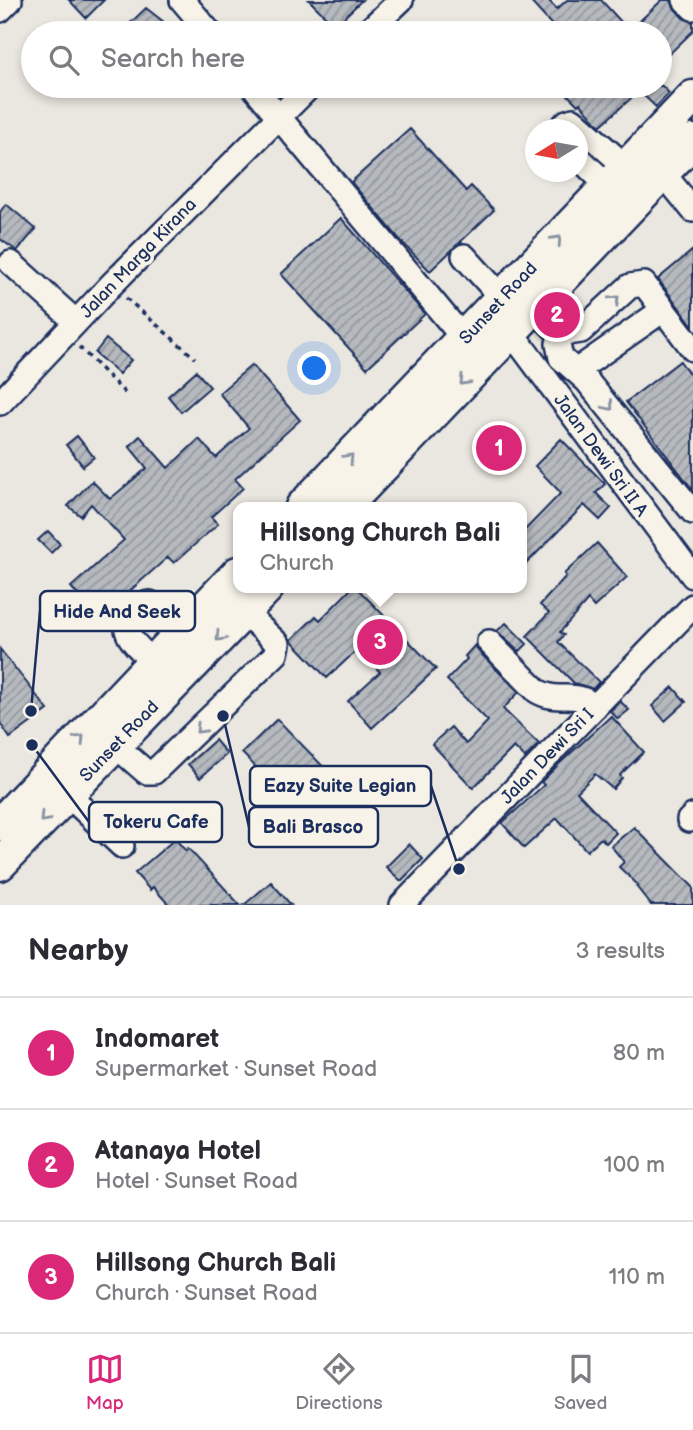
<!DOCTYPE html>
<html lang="en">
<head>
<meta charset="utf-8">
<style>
	:root { --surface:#fff; --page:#f7f7f7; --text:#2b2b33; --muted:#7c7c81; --line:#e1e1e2; --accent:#db2777 }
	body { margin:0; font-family:"Balsamiq Sans",sans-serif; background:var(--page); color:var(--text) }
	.compass { position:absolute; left:525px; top:119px; width:63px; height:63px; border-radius:50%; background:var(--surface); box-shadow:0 4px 10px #0003; rotate:259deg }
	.you { position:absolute; left:315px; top:369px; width:24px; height:24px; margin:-18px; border:5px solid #fff; border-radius:50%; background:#1a73e8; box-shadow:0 0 0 10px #1a73e833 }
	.badge { display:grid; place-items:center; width:46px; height:46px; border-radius:50%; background:var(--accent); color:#fff; font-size:23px; font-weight:700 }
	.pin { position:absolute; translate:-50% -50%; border:4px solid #fff; box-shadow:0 2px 7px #0006 }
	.popup { position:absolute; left:233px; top:502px; width:294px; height:91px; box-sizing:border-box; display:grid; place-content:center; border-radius:14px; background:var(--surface); filter:drop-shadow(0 2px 5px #0005); font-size:23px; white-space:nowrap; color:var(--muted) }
	.popup b { font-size:26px; color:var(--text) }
	.popup::after { content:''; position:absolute; left:50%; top:100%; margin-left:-14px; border:14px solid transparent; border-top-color:var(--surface) }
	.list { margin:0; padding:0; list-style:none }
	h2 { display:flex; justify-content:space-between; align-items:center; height:91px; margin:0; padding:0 28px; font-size:30px }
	h2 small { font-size:23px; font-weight:400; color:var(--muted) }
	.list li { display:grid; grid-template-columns:46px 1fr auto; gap:21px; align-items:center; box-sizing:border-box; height:112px; padding:0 28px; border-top:2px solid var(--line) }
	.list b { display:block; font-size:26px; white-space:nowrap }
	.list p { margin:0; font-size:23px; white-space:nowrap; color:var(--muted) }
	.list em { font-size:23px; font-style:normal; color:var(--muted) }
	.icon { flex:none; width:38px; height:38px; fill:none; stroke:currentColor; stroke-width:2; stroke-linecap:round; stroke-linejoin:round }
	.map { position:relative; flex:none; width:693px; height:905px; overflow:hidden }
	.search { position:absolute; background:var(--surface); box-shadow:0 4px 10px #0003; left:21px; right:21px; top:21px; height:77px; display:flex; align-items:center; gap:18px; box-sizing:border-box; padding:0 24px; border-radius:38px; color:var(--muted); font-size:26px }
	.sheet { height:427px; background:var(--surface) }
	nav { display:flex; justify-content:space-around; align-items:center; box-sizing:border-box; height:98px; border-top:2px solid var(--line); background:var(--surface); font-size:19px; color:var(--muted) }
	nav a { display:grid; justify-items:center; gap:4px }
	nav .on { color:var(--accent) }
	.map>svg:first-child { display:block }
	.building { fill:url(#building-hatch); stroke:#1b2f5e; stroke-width:2 }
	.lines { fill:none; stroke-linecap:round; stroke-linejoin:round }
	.minor-casing { stroke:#1b2f5e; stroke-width:28 }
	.highway-casing { stroke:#1b2f5e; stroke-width:37 }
	.path { stroke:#1b2f5e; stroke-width:3.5; stroke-dasharray:5 5; stroke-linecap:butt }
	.minor { stroke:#f7f3e8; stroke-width:23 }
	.highway { stroke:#f7f3e8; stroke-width:32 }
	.oneway { stroke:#8991a3 }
	.labels { text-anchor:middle; stroke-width:7; stroke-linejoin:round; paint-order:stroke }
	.street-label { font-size:18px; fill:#1b2f5e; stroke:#f7f3e8 }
	.leader { fill:none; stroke:#1b2f5e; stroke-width:2.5 }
	.callout-dot { fill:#1b2f5e; stroke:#f7f3e8; stroke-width:2.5 }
	.callout { fill:#f7f3e8; stroke:#1b2f5e; stroke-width:2.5 }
	.callout-label { font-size:19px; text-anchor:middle; font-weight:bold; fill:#1b2f5e }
</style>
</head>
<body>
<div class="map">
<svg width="693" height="905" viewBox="0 0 693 905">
	<defs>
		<pattern id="building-hatch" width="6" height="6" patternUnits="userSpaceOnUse" patternTransform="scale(1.75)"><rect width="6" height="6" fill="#b6babf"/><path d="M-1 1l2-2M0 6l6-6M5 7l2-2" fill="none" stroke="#93989e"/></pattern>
	</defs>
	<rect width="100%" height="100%" fill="#eae7e0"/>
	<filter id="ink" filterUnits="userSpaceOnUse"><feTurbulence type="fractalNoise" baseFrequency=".0143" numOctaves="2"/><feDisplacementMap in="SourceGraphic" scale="14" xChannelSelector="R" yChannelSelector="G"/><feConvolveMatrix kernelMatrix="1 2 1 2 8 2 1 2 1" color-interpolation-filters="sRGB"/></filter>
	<g filter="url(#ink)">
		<path class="building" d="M69,0H104L86,18Z
			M309,0H362L335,26Z
			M529,0H548L557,9L567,0H601L624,25L615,33H559Z
			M662,0H671L675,9L683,18L693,22V31L660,63V33H627Z
			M146,8L178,33H120Z
			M559,86H662L669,93L656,107L639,91L600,126L580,103L578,105Z
			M410,129L466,191L471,186L494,210L430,271L401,241L351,182Z
			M6,204L36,229L17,251L0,239V212Z
			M341,218L425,314L367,368L281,274Z
			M693,250V326L658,279Z
			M106,339L131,360L119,374L95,353Z
			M680,361L693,379V490L626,402Z
			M252,365L300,420L235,479L243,488L211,517L218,524L174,563L168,557L98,619L71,587L124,540L91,504L81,516L68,506L92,481L110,499L147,468L129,446L140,436L168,468L199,439L216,458L249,428L219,393Z
			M196,371L210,387L181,412L168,396Z
			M77,436L94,457L83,466L66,445Z
			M561,439L605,484L596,493L611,508L600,520L584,505L522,568V533L561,493L535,466Z
			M48,531L60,544L51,553L38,540Z
			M597,543L627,577L594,607L588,600L560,632L564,635L558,642L599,682L593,689L574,683L527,636L549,613L540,605L566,576L564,574Z
			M352,588H357L436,669L372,728L348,701L380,672L358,649L327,678L291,640L316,616L320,620Z
			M506,623L527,644L519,652L497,631Z
			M475,645L479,652L519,692L503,709L539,744L525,758L514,747L473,788L432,744L451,727L466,744L488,721L447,680L467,659L465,656Z
			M0,649L48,710L10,738L0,723Z
			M673,687L686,702L665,721L652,706Z
			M620,701L629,710L618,719L610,711Z
			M611,716L644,752L620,775L622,778L613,789L595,774L577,792L616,833L606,843L601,838L587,851L557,818L524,848L502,823L544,785L541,782L559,764Z
			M277,719L338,782L304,816L242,753Z
			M215,740L227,754L200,778L188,764Z
			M634,827L693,887V905H651L636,886L638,885L619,867L624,862L611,846Z
			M175,839L186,851L188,848L240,905H169L153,887L150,890L135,873Z
			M409,844L423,859L401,881L386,867Z
			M271,882L291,905H244Z"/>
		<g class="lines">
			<g class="minor-casing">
				<path id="minor" d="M182,0L210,33
					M685,0L693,8
					M0,10L10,0
					M366,33L401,0
					M253,86L464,339
					M559,130L567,122L573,120L626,167
					M578,157L608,186
					M662,172L693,210
					M464,256L502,298
					M11,263L76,322
					M534,308L560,334L581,331L630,286L644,284L693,349
					M511,332L693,576
					M560,334L558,344L561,358L587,381L693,512
					M576,371L663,310
					M0,403L111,285L310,86
					M489,642L537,691C559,704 576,689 595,707
					M153,662C141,649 117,633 131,615C137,609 142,604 150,603L187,626
					M116,746L146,772H154L276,654L278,644L244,612
					M67,794L122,846
					M689,820L693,816
					M402,905L693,606"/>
			</g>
			<g class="highway-casing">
				<path id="highway" d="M302,507L693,97
					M344,507L693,141
					M0,824L238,573
					M0,864L267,588"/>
			</g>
			<path class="path" d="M126,298L195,358
				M79,347L127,395"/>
			<use href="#minor" class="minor"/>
			<use href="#highway" class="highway"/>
		</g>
		<defs><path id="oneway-chevron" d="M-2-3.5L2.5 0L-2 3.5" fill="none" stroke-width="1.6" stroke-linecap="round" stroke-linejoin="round" transform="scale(1.75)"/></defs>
		<g class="oneway">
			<use href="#oneway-chevron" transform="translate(557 240) rotate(-47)"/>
			<use href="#oneway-chevron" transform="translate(615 300) rotate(-43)"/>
			<use href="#oneway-chevron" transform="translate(464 381) rotate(134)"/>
			<use href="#oneway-chevron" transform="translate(609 406) rotate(50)"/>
			<use href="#oneway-chevron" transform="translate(349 458) rotate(-46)"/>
			<use href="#oneway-chevron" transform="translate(220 637) rotate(134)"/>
			<use href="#oneway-chevron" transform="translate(200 729) rotate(135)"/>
			<use href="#oneway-chevron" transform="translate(80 739) rotate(-47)"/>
			<use href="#oneway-chevron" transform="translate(44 818) rotate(134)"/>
		</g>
	</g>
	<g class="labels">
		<g class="street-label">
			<text transform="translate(138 258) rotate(-46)" y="6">Jalan Marga Kirana</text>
			<text transform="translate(498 303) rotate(-47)" y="6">Sunset Road</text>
			<text transform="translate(601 455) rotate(54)" y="6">Jalan Dewi Sri II A</text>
			<text transform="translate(119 741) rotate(-46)" y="6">Sunset Road</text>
			<text transform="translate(547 756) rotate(-46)" y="6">Jalan Dewi Sri I</text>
		</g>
	</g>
	<path class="leader" d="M31 711L40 611M459 869L431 786M32 745L89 822M223 716L249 827"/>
	<g class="callout-dot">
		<circle cx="31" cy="711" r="7"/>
		<circle cx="459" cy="869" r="7"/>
		<circle cx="32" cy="745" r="7"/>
		<circle cx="223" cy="716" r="7"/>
	</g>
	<g class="callout">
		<rect x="40" y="591" width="155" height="40" rx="7"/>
		<rect x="250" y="766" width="181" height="40" rx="7"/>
		<rect x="89" y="802" width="133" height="40" rx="7"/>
		<rect x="249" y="807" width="129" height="40" rx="7"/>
	</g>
	<g class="callout-label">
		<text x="117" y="618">Hide And Seek</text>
		<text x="340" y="792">Eazy Suite Legian</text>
		<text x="156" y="828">Tokeru Cafe</text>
		<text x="313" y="833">Bali Brasco</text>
	</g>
</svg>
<svg class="compass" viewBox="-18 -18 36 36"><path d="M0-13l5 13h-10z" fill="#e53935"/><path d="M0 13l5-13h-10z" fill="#7c7c81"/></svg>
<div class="you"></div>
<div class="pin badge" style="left:499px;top:448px">1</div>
<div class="pin badge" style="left:557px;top:315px">2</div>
<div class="pin badge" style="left:380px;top:642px">3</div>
<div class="popup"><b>Hillsong Church Bali</b>Church</div>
<div class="search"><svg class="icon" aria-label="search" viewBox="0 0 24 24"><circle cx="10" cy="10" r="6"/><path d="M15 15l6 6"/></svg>Search here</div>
</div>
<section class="sheet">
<h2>Nearby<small>3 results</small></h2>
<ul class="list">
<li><span class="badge">1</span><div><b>Indomaret</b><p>Supermarket · Sunset Road</p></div><em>80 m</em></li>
<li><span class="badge">2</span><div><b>Atanaya Hotel</b><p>Hotel · Sunset Road</p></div><em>100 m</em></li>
<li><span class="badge">3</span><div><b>Hillsong Church Bali</b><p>Church · Sunset Road</p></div><em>110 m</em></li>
</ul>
</section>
<nav>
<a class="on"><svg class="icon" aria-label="map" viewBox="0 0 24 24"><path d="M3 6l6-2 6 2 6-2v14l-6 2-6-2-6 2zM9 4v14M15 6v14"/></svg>Map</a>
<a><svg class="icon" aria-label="directions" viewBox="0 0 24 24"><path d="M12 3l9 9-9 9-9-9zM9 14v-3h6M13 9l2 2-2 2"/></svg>Directions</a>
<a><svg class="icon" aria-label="saved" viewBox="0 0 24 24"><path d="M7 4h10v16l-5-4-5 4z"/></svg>Saved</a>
</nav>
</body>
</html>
